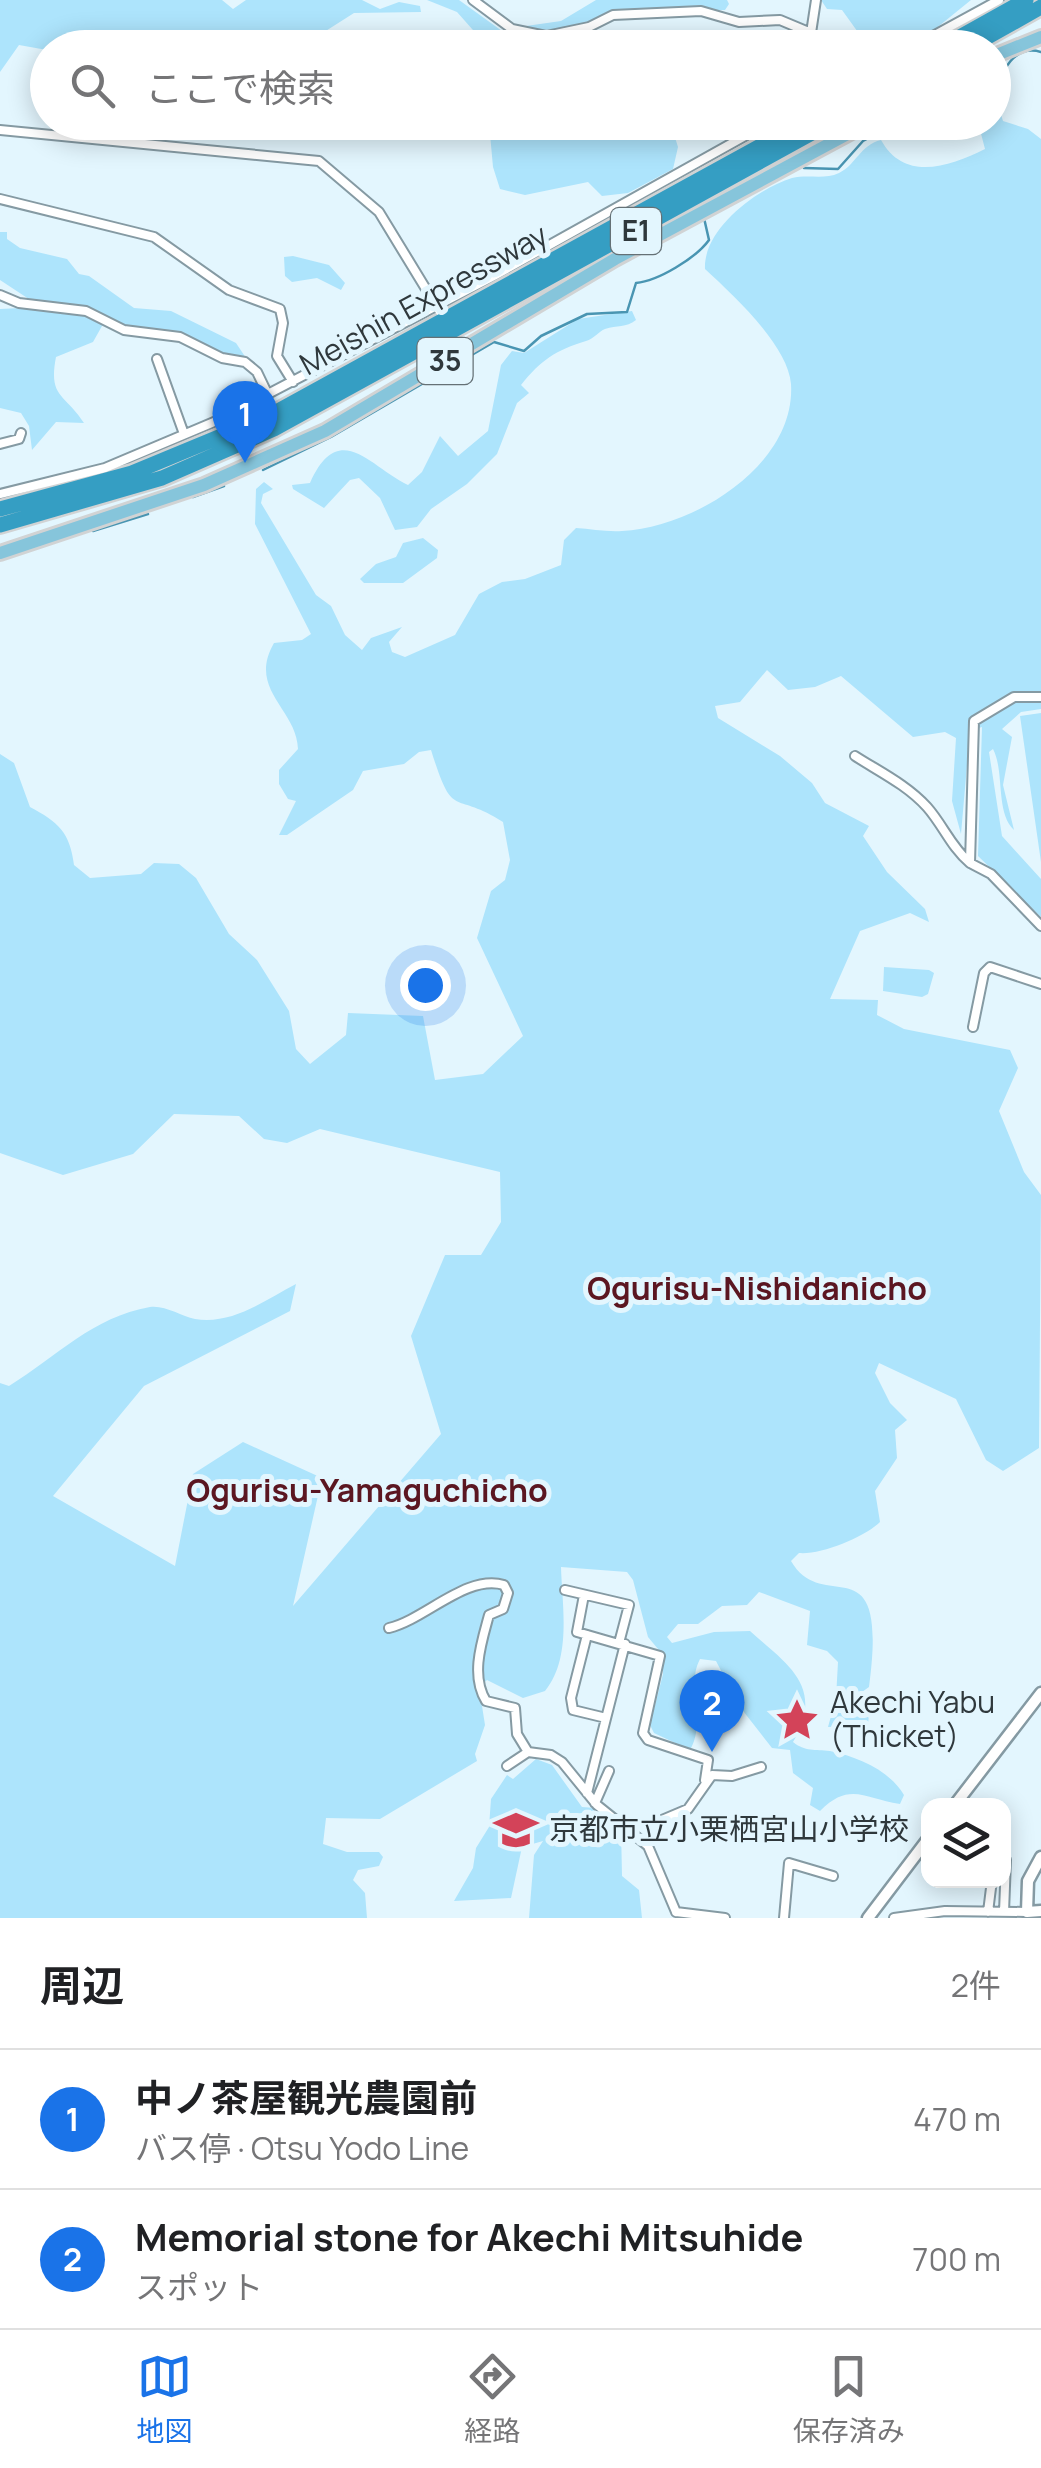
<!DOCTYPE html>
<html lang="ja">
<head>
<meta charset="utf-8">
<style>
	:root { --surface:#fff; --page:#f2f2f2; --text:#202124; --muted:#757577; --line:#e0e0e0; --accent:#1a73e8 }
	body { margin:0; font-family:Manrope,"Noto Sans JP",sans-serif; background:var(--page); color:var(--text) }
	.controls { position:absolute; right:30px; bottom:30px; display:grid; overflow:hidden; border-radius:20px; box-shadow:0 5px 25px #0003 }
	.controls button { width:90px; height:90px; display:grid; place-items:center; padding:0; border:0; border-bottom:2px solid var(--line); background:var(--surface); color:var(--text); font:50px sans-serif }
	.you { position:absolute; left:425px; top:985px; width:35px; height:35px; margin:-25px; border:8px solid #fff; border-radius:50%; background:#1a73e8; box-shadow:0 0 0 15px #1a73e833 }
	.badge { display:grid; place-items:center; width:65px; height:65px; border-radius:50%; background:var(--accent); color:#fff; font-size:32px; font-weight:700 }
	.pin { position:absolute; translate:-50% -82px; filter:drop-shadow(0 2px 5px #0008) }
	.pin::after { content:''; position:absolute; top:52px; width:35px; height:30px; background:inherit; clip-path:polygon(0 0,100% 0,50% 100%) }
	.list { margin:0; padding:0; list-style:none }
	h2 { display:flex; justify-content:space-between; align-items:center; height:130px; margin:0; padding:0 40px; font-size:42px }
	h2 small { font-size:32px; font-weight:400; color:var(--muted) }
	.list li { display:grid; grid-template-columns:65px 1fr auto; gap:30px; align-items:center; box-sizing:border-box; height:140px; padding:0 40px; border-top:2px solid var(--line) }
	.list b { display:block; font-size:38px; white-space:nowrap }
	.list p { margin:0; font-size:32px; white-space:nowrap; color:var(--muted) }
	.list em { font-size:32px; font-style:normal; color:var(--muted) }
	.icon { flex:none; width:55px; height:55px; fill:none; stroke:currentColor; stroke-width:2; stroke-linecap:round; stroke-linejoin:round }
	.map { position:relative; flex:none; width:1041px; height:1918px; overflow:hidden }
	.search { position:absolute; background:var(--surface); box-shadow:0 5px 25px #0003; left:30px; right:30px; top:30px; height:110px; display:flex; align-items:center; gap:25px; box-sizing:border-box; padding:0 35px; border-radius:55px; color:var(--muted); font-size:38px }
	.sheet { height:410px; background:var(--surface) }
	nav { display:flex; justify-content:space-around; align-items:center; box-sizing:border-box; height:140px; border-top:2px solid var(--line); background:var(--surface); font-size:28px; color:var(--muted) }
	nav a { display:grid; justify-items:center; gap:5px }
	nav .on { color:var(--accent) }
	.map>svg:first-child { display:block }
	.green { fill:#ade4fc }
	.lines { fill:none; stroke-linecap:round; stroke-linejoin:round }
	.stream { stroke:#4995b2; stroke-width:2.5 }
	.minor-casing { stroke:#859aa3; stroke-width:12 }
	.tertiary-casing { stroke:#859aa3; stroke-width:15 }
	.primary-casing { stroke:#d1d3d4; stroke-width:18 }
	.motorway-casing { stroke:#d1d3d4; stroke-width:20 }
	.minor { stroke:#fff; stroke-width:8 }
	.tertiary { stroke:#fff; stroke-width:10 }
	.primary { stroke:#86c5db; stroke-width:12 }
	.motorway { stroke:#359ec3; stroke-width:15 }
	.labels { text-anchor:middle; stroke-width:10; stroke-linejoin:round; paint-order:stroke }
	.shield { fill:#e3f6fe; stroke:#657176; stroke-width:2.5 }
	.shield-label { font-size:28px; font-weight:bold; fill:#2f383c }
	.street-label { font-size:30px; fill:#2f383c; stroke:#e3f6fe }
	.poi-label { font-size:30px; fill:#2f383c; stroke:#e3f6fe; text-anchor:start }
	.neighbourhood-label { font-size:32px; font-weight:bold; fill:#5b1621; stroke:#e3f6fe }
</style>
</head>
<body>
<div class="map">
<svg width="1041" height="1918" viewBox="0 0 1041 1918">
	<rect width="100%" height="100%" fill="#e3f6fe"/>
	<path class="green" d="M0,0H222L233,9L246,0H362L380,9L399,2L420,6L421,12L354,13L321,34L322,47L47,50L19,45L0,72Z
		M427,0H459L502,31L531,45L614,47H488L457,12Z
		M596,0H727L729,4L725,10L616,12L579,27L527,31L526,26L561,21Z
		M821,0H971L934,30L897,47H859L860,35L842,10L827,9Z
		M997,102L1003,121L1028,129L1041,139V709L1021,712L1002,729L1012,737L1003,785L1014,830C995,812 1005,772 993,749L989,752L1002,836L1041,879V917L978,856L982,727L970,731L961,834L952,801L956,738L945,732L913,737L841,676L815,687L788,690L767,670L740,702L715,706L718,718L780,756L812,783L825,803L869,826L863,836L887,872L925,909L929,922L910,913L860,931L830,999L878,1000L877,1015L904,1029L1010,1050L1018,1068L999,1111L1024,1172L1041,1195L1039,1448L1003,1471L986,1460L956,1399L879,1363L875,1373L890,1403L907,1420L895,1430L897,1458L875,1491L880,1522C865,1537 821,1555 799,1553L791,1561C824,1618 889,1537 869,1687L845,1704L869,1714L868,1725L828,1727L836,1698L838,1662L827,1651L807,1645L810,1611L759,1592L747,1605L722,1606L698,1624H678L667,1637L672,1643L714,1632L750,1631C786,1664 826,1686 793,1742C805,1752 815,1749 830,1751C858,1757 889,1770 904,1795L900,1804C865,1799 850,1781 820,1811L810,1805L813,1788L793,1773L790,1750L772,1748L740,1707L716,1661L700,1659C685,1688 707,1721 690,1750L654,1733L650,1725L663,1674V1655L648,1637L633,1580L627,1572L561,1567C562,1605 572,1658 545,1691L523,1698L487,1680L479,1687L485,1725L475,1754L477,1761L380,1819L326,1818L323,1844L347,1852H379L383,1857L379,1866L358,1870L353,1880L365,1893L367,1918H0V1383L9,1386C57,1356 93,1317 150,1307C165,1305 181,1316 195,1319C233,1325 265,1300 296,1284L290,1311L144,1386L53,1496L175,1566L193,1474L243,1442L322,1478L293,1606L441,1434L411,1336L445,1255H481L501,1222L500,1172L320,1129L287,1143L264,1139L239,1116L174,1114L133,1154L63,1175L0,1153V754L14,763L30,807C58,822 70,832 74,865L90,878L141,874L154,863L179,864L196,878L229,934L257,960L289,1011L296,1049L310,1064L346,1035L348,1013L423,1016L435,1080L483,1074L523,1036L477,938L491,891L505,880L510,860L503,822C452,789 454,823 431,750L419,752L404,764L363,771L353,790L287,835H279L296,801L288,799L279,784V770L298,749C297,709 247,690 274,643L302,640L311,634L255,524L256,489L264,482L273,489L263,494L261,503L316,595L331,606L345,635L362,650L371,638L402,627L389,642L392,652L405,657L455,635L479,594L502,582L525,579L561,565L564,540L576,528C591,529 607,532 622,531C696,527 796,464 791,384C788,345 732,294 705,269C703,229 757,189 792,178C808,174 824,180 839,173C856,165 860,145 881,140C905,183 950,166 985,149L979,126L953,127L944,123L994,122Z
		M489,123V122L754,123L746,129L710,137L688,125L673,131L678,147L673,169L628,193L602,196L588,182L525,195L500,189L493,167Z
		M0,232H7V239L20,248L67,259L79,274L89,276L134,308L171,311L236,343L248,361C225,357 209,346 188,338C157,327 147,344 113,321L102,326L93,342L56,357C48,398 65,393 84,423L56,422L32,450L29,426L21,413L0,408V309L41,307L0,280Z
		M293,256L329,265L345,283L341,290L317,278L292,282L285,276L284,257Z
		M632,311L636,320C626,328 617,325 605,329C599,331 594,339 586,341C556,350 541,360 521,385L529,393L517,403L497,454L467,484L431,509L417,527L395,530L380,498L359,478L350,480L324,508L293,489L292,485L310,483C339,418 370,467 408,485L422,472L440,436L458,456L488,431L501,365L512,351L524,353L578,319Z
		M423,538L438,550L437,558L403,583H364L360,579L376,564L396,557L403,543Z
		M1041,713V862L1020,716Z
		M884,967L929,970L934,973L928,994L922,997L883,991Z
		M536,1759L552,1765L582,1807L595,1808L621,1828L622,1876L639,1890L642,1918H529L534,1855L543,1841L522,1847L511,1898L454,1901L473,1868L476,1848L489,1827L491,1799L507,1775L513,1779Z"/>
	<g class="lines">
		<path class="stream" d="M994,93C1002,71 1014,44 1041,52
			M804,168L838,169L863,141L898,122
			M263,470L331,437L494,342L524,351L541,336L587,314L627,312L636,283C658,281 696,258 709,240L704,218
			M193,497L224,486
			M93,531L148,514"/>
		<g class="minor-casing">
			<path id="minor" d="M473,0L512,29L546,36L589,27L613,15L701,11L739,22L780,20L811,33L815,48
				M811,33L816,0
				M911,48L999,0
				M0,130L319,161L379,212L440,312
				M0,199L154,237L229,290L280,309L283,323L277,356L293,382
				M0,295L19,303L86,311L124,330L180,337L222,358L245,362L257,372L268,395
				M157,359L184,434
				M0,444L19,439L21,433
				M0,494L105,468L214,422L494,276L770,122
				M1041,697H1014L974,721L970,863L991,874L1041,926
				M855,756C880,772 907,785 927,807C943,825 951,847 970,863
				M973,1027L984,973L990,967L1041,984
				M565,1590L629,1605L619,1643
				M584,1595L577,1632L660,1656L643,1733L648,1740L708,1760L705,1780
				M389,1628C426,1619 466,1574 504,1585L508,1593L503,1609L489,1615C482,1641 470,1675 486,1701L515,1708L517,1734L528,1752
				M587,1635L571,1698L573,1710L606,1718
				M507,1766L528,1752L551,1755L562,1762L597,1805L648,1846L676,1912
				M587,1793L625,1644
				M595,1803L609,1771
				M647,1845L662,1820L688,1809L712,1775L732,1776L761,1767
				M676,1912L725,1918
				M988,1912L992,1880
				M1004,1912L1006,1860
				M784,1918L789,1863L833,1876
				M894,1918L945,1911L1027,1912"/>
		</g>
		<g class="tertiary-casing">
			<path id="tertiary" d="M954,1806L1041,1693
				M1041,1857L1028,1881L1027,1912L1041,1911
				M868,1918L928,1839"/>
		</g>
		<g class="primary-casing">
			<path id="primary" d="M994,56L1041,37
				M0,553L204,485L325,431L615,259L870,122"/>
		</g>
		<g class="motorway-casing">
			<path id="motorway" d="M940,48L1026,0
				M968,48L1041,7
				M0,509L132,473L267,417L804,122
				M0,525L162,478L274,429L832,122"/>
		</g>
		<use href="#minor" class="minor"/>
		<use href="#tertiary" class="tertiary"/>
		<use href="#primary" class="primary"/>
		<use href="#motorway" class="motorway"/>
	</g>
	<defs>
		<g id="sight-bare" transform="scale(3.45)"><path d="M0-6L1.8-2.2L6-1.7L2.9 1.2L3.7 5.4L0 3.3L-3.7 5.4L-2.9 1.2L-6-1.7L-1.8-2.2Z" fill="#d34359" stroke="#e3f6fe" stroke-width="2.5" paint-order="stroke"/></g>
		<g id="school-bare" transform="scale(3.45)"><path d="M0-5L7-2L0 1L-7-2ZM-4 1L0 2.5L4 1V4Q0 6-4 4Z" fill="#d34359" stroke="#e3f6fe" stroke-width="2.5" paint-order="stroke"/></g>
	</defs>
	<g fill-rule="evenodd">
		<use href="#sight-bare" x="797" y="1720"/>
		<use href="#school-bare" x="516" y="1830"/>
	</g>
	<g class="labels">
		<g class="shield">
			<rect x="611" y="208" width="50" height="46" rx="8"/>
			<rect x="417.5" y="338" width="55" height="46" rx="8"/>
		</g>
		<g class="shield-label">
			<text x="636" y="241">E1</text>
			<text x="445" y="371">35</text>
		</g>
		<g class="street-label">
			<text transform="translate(424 300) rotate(-29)" y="10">Meishin Expressway</text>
		</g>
		<g class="poi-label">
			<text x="830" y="1713">Akechi Yabu<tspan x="830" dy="34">(Thicket)</tspan></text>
			<text x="549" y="1840">京都市立小栗栖宮山小学校</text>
		</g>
		<g class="neighbourhood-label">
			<text x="757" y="1300">Ogurisu-Nishidanicho</text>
			<text x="367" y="1502">Ogurisu-Yamaguchicho</text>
		</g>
	</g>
</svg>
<div class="controls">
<button><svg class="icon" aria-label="layers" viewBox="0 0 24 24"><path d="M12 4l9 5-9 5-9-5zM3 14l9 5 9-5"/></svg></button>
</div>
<div class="you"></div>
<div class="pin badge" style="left:245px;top:463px">1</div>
<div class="pin badge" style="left:712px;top:1752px">2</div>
<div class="search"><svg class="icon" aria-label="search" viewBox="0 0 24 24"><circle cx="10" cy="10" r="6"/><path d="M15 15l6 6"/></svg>ここで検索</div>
</div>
<section class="sheet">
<h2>周辺<small>2件</small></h2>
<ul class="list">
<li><span class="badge">1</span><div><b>中ノ茶屋観光農園前</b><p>バス停 · Otsu Yodo Line</p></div><em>470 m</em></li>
<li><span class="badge">2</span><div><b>Memorial stone for Akechi Mitsuhide</b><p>スポット</p></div><em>700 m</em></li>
</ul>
</section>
<nav>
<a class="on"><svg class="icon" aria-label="map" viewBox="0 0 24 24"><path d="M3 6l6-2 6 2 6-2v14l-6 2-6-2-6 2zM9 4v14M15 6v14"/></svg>地図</a>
<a><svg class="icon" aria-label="directions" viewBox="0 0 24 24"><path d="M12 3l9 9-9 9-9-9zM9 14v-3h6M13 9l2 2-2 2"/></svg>経路</a>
<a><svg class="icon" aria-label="saved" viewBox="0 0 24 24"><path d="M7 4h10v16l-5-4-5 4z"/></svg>保存済み</a>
</nav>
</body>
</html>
